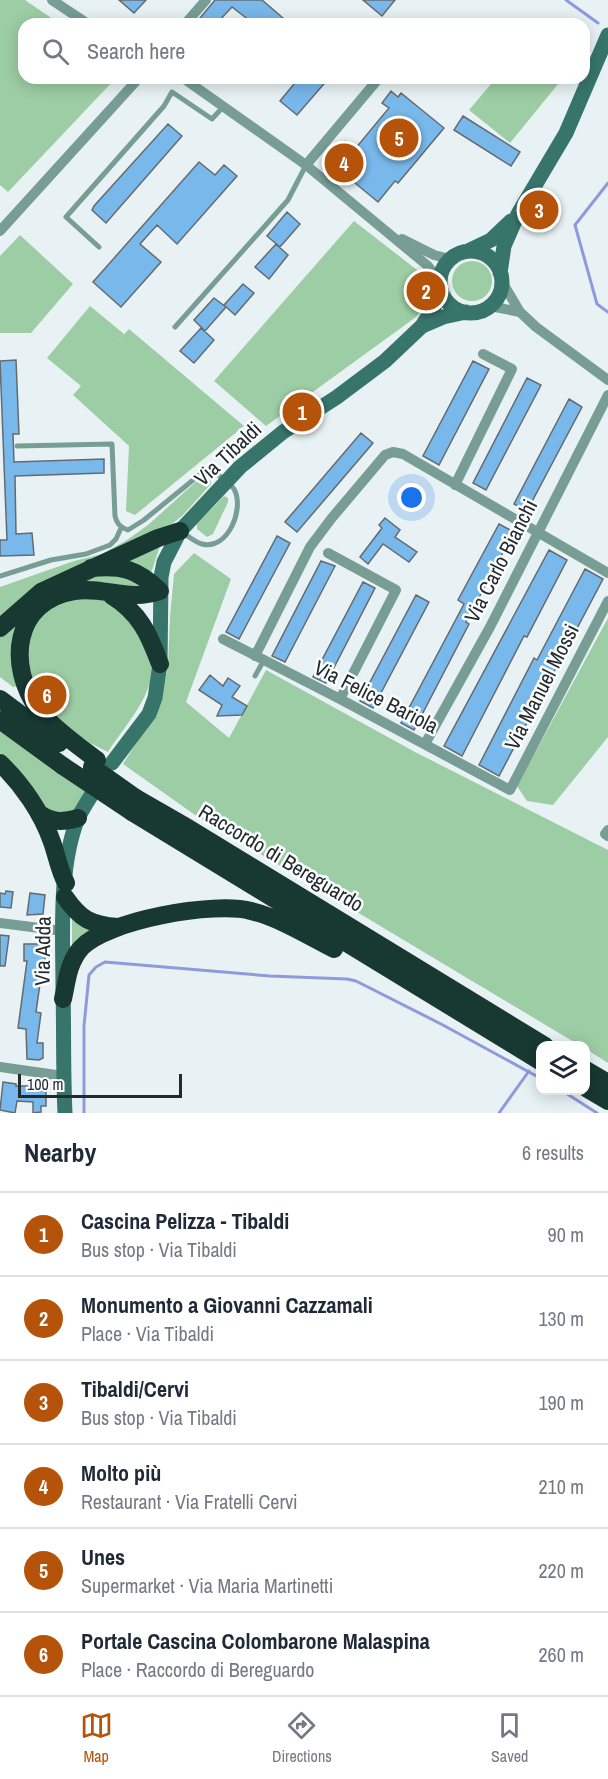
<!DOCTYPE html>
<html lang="en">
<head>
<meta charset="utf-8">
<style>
	:root { --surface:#fff; --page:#f6f6f7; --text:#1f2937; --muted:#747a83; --line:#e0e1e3; --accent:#b45309 }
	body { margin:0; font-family:"Archivo Narrow",sans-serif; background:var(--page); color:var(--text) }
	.controls { position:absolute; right:18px; bottom:18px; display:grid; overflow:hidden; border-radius:12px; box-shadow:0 3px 15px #0003 }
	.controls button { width:54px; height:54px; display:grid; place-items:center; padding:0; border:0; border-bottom:2px solid var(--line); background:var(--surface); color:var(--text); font:30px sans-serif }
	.scale { position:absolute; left:18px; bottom:15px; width:164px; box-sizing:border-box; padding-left:6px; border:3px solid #26292a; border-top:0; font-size:16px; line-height:21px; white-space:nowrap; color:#26292a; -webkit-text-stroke:4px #fafeff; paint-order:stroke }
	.you { position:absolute; left:412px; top:498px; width:21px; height:21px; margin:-15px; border:4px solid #fff; border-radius:50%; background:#1a73e8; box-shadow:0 0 0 9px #1a73e833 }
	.badge { display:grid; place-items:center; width:39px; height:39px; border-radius:50%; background:var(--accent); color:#fff; font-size:20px; font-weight:700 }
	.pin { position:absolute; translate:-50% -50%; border:3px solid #fff; box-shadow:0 2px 6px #0006 }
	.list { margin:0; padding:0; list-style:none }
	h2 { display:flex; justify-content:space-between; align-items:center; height:78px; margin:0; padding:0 24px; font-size:26px }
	h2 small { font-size:20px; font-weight:400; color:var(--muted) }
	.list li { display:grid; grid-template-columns:39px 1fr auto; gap:18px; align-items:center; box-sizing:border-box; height:84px; padding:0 24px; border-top:2px solid var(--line) }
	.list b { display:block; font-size:22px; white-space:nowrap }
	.list p { margin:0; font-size:20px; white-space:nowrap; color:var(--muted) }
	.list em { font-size:20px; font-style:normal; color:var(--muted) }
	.icon { flex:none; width:33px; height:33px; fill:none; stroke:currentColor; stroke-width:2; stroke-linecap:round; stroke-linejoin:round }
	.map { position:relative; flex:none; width:608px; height:1113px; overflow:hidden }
	.search { position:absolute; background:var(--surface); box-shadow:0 3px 15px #0003; left:18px; right:18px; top:18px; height:66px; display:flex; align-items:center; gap:15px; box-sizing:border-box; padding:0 21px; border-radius:18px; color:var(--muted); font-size:22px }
	.sheet { height:582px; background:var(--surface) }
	nav { display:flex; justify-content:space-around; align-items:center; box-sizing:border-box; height:84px; border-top:2px solid var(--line); background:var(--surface); font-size:16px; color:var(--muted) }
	nav a { display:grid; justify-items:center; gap:3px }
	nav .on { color:var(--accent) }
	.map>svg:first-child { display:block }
	.green { fill:#9dcda4 }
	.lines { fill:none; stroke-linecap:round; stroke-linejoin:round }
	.stream { stroke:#8e9adc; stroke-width:3 }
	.building { fill:#79b8eb; stroke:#646b70; stroke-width:1.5 }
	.lane { stroke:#779d95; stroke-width:5 }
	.street { stroke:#779d95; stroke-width:10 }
	.secondary { stroke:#37756a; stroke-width:15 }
	.highway { stroke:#183832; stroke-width:18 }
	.highway-bridge { stroke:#183832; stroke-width:18 }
	.labels { text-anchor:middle; stroke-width:5; stroke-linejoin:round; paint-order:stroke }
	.street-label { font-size:21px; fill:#26292a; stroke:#fafeff }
</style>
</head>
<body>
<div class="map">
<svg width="608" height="1113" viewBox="0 0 608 1113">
	<rect width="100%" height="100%" fill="#e8f2f4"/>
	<path class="green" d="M0,0H25L60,24H24V78H116L8,192L0,185Z
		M496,78H563L510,143L469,110Z
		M354,221L430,280L433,296L416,317L266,426L214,381Z
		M20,235L73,284L31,333H0V256Z
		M452 281a20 20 0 1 1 40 0a20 20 0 1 1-40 0Z
		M90,306L124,334L116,343L129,329L244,426L135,515L126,511L129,446L73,395L81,386L47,358Z
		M208,477L211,480V484L183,515L172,524L39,585C24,594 13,607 0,620V587L74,561L102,554L127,540L148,525L199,479Z
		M224,496L228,498V502L213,534L207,537L197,529V524Z
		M161,543L151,573L122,559Z
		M194,553L231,579L186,702L229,738L266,670L415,752L608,850V1063L586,1049V1046L579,1045L195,815L123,764L161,704L168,665L170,617L174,574Z
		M96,571L144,582L139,589L103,582H75Z
		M90,594L127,611C135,627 146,645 151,662C158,691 122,729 108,752L90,743L46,712L26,668L28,634L43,610Z
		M608,618V737L553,805L527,801L517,786Z
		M18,624V686L13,687L0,677V635Z
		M0,728L87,788L73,814C69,814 63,815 59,814C38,809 16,768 0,753Z
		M72,919L93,928L72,947Z"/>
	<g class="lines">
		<path class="stream" d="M566,0L598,23
			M608,183L575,225L597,304L608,312
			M561,1090L597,1113
			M84,1113V1026L89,975L96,967L105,962L270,976L347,979L356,981L441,1024L540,1078
			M499,1113L529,1071"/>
	</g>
	<path class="building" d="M119,0H146L134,13Z
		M215,0H262L283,18L277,24H254L232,7L216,24H195Z
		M363,0H395L382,16Z
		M299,78H329L297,115L280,101Z
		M391,91L398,97L401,93L444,128L398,183L395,181L378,202L349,178L344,185L323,168L345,141L355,149L389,108L382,103Z
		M463,116L520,152L511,166L454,130Z
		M168,124L182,136L106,223L92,210L94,206Z
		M199,162L215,175L224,165L237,176L177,244L157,225L140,244L161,262L121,307L93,282Z
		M287,212L300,224L280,247L267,236Z
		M276,244L288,255L269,279L255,267Z
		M243,284L254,293L235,315L224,305Z
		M214,298L226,307L205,331L194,320Z
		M201,328L214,340L194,363L180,351Z
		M16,360L19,434H13L14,462L104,459V473L15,476L16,534L32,533L34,555L0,556V540H7L0,361Z
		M473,361L489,369L439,465L423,456Z
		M527,378L541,385L486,490L473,483Z
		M569,399L582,407L527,511L514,504Z
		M361,433L373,443L297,532L285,522Z
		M385,518L400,530L395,537L417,552L409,562L383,544L368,564L360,557L382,528L379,525Z
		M499,524L514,532L466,622L469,624L414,730L401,723L464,604L458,600Z
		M277,536L290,543L239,639L226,632Z
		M549,550L567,560L527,637L524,636L462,756L444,746Z
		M321,561L335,566L285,662L272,656Z
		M585,569L603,579L499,776L479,765L534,658L537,660Z
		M363,582L375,588L326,683L313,677Z
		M416,595L429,602L373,708L360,701Z
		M210,675L223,686L228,678L240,686L232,697L247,706L242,715L217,716L222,705L199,690Z
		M6,891L13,892L11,908L0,907V893L5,894Z
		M30,893L45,895L43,914L27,915Z
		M0,935L9,936L5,966H0Z
		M24,944H45V984H40L36,1012L41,1013L37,1043H43V1058L39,1060L27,1059L26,1029L18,1028L27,961H24Z
		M3,1082L16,1084V1086H46V1106H41V1112L33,1113V1102L17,1101L15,1113L0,1110Z"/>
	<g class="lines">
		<path class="lane" d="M99,247L66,217L164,106L172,92L212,119L223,107
			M175,327L288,200L306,165
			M17,446L112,444L115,516C117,524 120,527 128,530L144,520L203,472L212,471C220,476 229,481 234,489C245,508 228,551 202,544C195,542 188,536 182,532
			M0,576L51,560L86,554L110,545L116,539L121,528
			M255,676L264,660"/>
		<path class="street" d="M52,0L88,24
			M185,24L206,0
			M183,78L306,165L428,266L440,281
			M306,165L379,78
			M0,231L139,78
			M402,239L434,255L450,259
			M501,280L520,312
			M490,306L520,312L536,327L608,380
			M455,485L512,369L483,354
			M328,553L396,590L340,699
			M223,639L340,699L510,790L608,601
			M255,656L310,547L331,519L385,455L393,452L403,454L608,573
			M425,744L490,627L608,395
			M608,830L605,834L608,836
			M0,923L63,931
			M0,1067L63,1076"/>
		<path class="secondary" d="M468,251L491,240L511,221
			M440 282a31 31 0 1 1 62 0a31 31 0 1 1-62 0Z
			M500,273L504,246L518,214L566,133L608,35
			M422,326L443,317L466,312
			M112,763L149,714L155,698L160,664L161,577L164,562L180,531L240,467L283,432L337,397L385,361L422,326L434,307L440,288
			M65,1113C63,1071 64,1030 63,988C63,935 58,868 78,818C82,810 87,802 92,794"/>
		<path class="highway" d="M91,568C122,565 137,569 160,591C128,602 104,586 74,591C13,601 7,666 38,709C50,726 80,747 97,760
			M111,595C140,613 149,634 160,664
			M0,628L41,592L158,538L180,531
			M0,699L59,743
			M0,720L63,766
			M0,763C22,784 42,813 52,842C57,856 59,870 66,883
			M136,798L183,825L545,1046
			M132,812L540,1061
			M40,814C53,823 63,822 78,818
			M65,897C80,919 91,925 118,927
			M63,999C67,981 68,963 81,948C107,920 215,901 251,911C280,918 308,936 334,949
			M586,1070L608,1083
			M586,1088L608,1101"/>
		<path class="highway-bridge" d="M63,766L132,812
			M92,767L136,798"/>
	</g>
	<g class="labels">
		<g class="street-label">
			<text transform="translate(228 454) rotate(-43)" y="7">Via Tibaldi</text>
			<text transform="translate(501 561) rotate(-63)" y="7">Via Carlo Bianchi</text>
			<text transform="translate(542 687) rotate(-63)" y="7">Via Manuel Mossi</text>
			<text transform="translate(376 697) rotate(27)" y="7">Via Felice Bariola</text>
			<text transform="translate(281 858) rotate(31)" y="7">Raccordo di Bereguardo</text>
			<text transform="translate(43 951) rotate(-89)" y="7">Via Adda</text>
		</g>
	</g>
</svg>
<div class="controls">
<button><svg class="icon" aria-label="layers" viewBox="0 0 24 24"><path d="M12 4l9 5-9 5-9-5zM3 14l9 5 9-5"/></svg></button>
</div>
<div class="scale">100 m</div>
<div class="you"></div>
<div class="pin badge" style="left:302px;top:412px">1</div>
<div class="pin badge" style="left:426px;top:291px">2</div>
<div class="pin badge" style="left:539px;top:210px">3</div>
<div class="pin badge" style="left:344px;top:163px">4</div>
<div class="pin badge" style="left:399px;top:138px">5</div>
<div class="pin badge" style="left:47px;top:695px">6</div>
<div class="search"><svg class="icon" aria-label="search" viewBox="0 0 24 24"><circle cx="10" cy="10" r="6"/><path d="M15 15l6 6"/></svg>Search here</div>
</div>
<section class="sheet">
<h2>Nearby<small>6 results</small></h2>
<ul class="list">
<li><span class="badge">1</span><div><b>Cascina Pelizza - Tibaldi</b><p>Bus stop · Via Tibaldi</p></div><em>90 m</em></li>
<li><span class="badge">2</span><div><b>Monumento a Giovanni Cazzamali</b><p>Place · Via Tibaldi</p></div><em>130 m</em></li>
<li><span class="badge">3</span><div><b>Tibaldi/Cervi</b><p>Bus stop · Via Tibaldi</p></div><em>190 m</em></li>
<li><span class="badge">4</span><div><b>Molto più</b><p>Restaurant · Via Fratelli Cervi</p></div><em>210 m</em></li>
<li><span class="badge">5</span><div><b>Unes</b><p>Supermarket · Via Maria Martinetti</p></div><em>220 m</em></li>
<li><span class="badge">6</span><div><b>Portale Cascina Colombarone Malaspina</b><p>Place · Raccordo di Bereguardo</p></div><em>260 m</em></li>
</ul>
</section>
<nav>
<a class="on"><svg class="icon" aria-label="map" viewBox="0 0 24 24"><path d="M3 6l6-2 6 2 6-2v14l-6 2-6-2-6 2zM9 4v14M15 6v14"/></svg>Map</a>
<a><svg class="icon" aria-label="directions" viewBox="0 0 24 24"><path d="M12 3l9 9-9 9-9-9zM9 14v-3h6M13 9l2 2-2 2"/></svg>Directions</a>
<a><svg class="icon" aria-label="saved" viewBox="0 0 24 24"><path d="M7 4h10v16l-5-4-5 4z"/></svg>Saved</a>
</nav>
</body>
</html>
